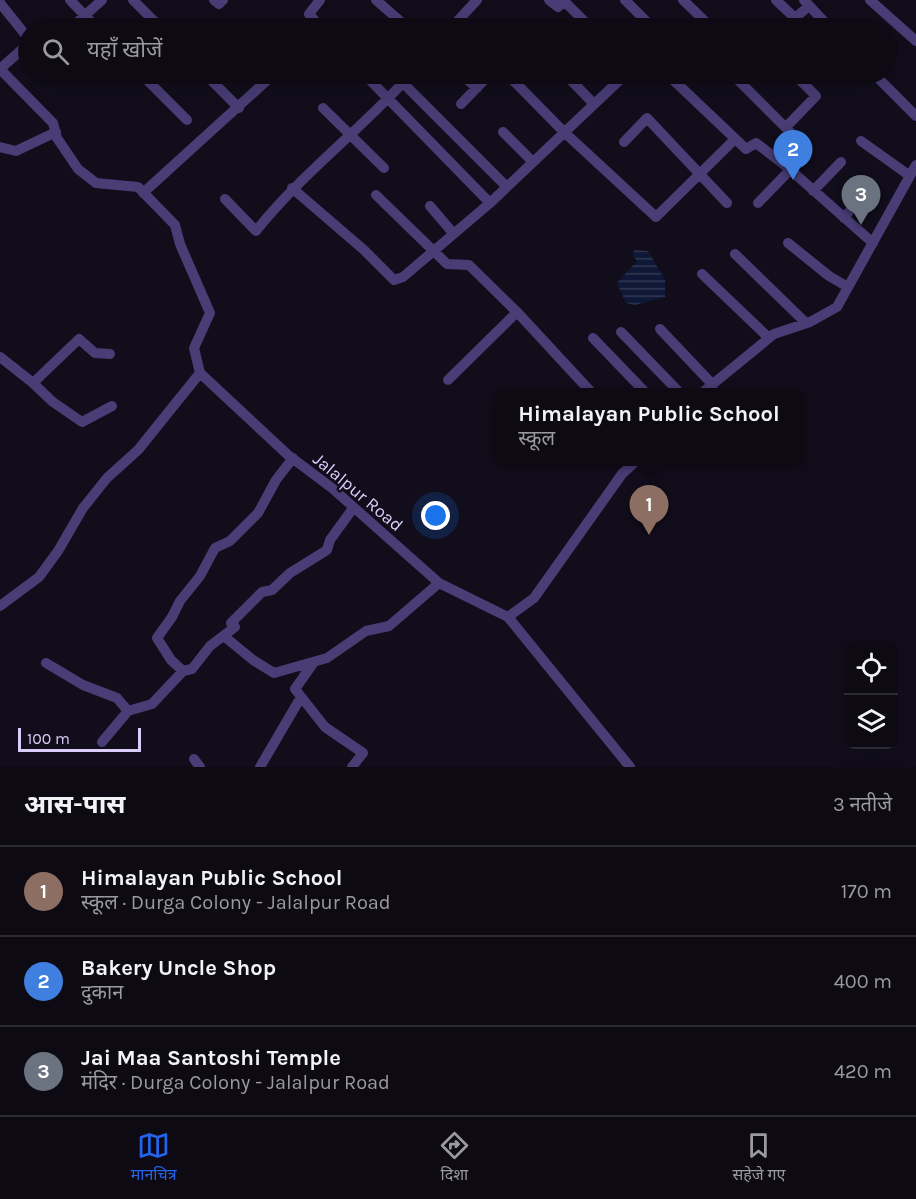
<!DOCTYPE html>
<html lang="hi">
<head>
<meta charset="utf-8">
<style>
	:root { --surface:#0d0a14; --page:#1b1822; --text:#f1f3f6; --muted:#9a9aa0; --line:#2d2b34; --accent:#2563eb }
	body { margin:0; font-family:Karla,"Noto Sans Devanagari",sans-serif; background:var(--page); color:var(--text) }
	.controls { position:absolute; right:18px; bottom:18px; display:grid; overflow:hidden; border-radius:12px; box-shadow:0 6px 24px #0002 }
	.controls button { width:54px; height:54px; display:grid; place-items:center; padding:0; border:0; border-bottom:2px solid var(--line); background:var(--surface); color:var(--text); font:30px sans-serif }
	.scale { position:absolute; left:18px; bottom:15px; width:123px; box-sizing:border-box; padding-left:6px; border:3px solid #d9ccf9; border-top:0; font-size:16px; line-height:21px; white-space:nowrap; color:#d9ccf9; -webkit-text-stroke:4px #110d1b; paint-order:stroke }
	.you { position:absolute; left:436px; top:516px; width:21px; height:21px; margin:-15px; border:4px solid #fff; border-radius:50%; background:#1a73e8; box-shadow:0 0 0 9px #1a73e833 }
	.badge { display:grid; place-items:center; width:39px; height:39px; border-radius:50%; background:var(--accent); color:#fff; font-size:20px; font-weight:700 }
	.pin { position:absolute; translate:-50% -50px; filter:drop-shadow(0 2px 3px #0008) }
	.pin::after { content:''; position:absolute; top:32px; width:21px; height:18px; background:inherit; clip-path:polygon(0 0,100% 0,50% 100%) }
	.popup { position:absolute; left:493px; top:388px; width:312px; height:78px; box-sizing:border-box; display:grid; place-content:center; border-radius:12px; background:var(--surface); filter:drop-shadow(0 2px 4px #0005); font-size:20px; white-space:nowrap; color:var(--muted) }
	.popup b { font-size:22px; color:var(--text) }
	.popup::after { content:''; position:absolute; left:50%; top:100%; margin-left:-12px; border:12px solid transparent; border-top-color:var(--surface) }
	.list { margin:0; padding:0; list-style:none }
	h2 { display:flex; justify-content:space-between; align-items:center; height:78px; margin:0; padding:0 24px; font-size:26px }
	h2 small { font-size:20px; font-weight:400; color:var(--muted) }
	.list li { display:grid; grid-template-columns:39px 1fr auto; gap:18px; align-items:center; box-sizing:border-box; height:90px; padding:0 24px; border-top:2px solid var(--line) }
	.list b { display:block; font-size:22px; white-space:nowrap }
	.list p { margin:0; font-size:20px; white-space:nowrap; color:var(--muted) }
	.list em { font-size:20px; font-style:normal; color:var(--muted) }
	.icon { flex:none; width:33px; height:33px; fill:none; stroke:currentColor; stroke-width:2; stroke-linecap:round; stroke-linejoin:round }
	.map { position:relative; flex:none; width:916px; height:767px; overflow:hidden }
	.search { position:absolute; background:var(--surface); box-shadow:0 6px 24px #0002; left:18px; right:18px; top:18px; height:66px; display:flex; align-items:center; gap:15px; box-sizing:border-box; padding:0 21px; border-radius:33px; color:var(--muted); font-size:22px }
	.sheet { height:348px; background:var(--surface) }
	nav { display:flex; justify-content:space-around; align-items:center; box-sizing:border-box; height:84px; border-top:2px solid var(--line); background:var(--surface); font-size:16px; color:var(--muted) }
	nav a { display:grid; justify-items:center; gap:3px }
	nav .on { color:var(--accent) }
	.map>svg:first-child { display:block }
	.water { fill:url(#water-rules) }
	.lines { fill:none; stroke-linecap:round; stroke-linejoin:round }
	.minor { stroke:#483d75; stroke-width:10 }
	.labels { text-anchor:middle; stroke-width:5; stroke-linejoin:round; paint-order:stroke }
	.street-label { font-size:18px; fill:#d9ccf9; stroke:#110d1b }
</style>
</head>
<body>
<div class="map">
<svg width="916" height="767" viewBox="0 0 916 767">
	<defs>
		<pattern id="water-rules" width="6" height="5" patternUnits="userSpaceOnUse" patternTransform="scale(1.5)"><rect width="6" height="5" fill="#0f1837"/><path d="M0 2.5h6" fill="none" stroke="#313855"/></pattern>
	</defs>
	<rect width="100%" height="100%" fill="#110d1b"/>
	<path class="water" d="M635,250L648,251L665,280V297L635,305L626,303L617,283L637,261L632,254Z"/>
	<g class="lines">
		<path class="minor" d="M70,0L97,28
			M133,0L161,28
			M214,0L219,4L223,0
			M320,0L309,14L321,28
			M376,0L408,28
			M549,0L558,7L565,0
			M625,0L653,28
			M683,0L712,28
			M776,0L795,18L809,6
			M804,0L830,28
			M870,0L916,41
			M564,1L591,28
			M0,3L28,38
			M746,27L748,28
			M71,28L102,0
			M451,28L477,0
			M28,44L0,69L53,123L57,138L78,169L96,183L138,187L175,225L180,244L210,313L194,348L200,373
			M141,74L187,120
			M205,74L239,108
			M364,74L490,203L626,74
			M460,74L477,88
			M507,74L564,132L656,217L735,139
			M565,74L594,104
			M667,74L746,149L756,143L786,166L873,243
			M732,74L804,146L786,166
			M874,74L916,116
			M403,83L507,187
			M461,104L490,74
			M323,108L384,168
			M786,127L816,96L794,74
			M503,132L533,162
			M861,141L910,176
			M624,142L647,118L727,203
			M0,147L16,151L56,132
			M292,188L364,250L394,280L403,277L490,203
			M813,191L841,162
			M143,193L274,74
			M376,195L447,264L469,265L517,312L591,392
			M225,199L256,231C302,173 362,129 411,74
			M758,203L791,169
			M430,206L453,233
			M844,218L860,198
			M788,243L829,276L848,287
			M735,254L806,323
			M702,274L769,338
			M660,329L713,385
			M621,332L679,392
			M593,338L645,392
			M0,357L33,383L79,339L95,353L110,354
			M200,373L288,455L332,488L439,583L508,617L630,767
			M448,380L517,312
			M33,383L53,402L82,422L112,406
			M703,392L774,334L810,322L837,307L916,165
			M0,606L39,577L58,551L83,508L107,478L138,450L200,373
			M508,617L534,598L622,474L635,462
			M225,637L253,660L274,673L327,658L366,631L389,626L439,583
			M314,662L295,689L325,727L363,753L352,767
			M46,663L83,685L117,698L128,711
			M183,671L171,660L157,638L172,617L180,601L200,576L215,548L230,541L258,513L276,480L293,458
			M102,742L128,711L152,704L183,671L192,669L210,646L235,627L231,623L262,592L272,590L290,573L327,550L330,540L351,511
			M194,759L200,767
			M260,767L301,697"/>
	</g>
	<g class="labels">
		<g class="street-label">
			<text transform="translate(358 492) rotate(40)" y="6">Jalalpur Road</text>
		</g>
	</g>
</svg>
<div class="controls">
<button><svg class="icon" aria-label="locate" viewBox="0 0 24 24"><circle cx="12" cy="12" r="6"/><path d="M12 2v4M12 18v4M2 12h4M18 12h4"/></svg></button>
<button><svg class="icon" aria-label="layers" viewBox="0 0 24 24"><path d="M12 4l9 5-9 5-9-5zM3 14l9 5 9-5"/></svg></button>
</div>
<div class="scale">100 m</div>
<div class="you"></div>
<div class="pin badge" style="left:649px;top:535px;background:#8d6e63">1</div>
<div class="popup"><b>Himalayan Public School</b>स्कूल</div>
<div class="pin badge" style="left:793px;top:180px;background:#3f7fe0">2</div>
<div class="pin badge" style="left:861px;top:225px;background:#6b7280">3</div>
<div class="search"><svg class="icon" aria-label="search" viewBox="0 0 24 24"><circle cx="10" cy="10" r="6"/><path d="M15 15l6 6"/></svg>यहाँ खोजें</div>
</div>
<section class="sheet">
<h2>आस-पास<small>3 नतीजे</small></h2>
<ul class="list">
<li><span class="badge" style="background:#8d6e63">1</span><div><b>Himalayan Public School</b><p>स्कूल · Durga Colony - Jalalpur Road</p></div><em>170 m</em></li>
<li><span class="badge" style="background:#3f7fe0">2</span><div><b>Bakery Uncle Shop</b><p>दुकान</p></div><em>400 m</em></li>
<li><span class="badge" style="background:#6b7280">3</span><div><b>Jai Maa Santoshi Temple</b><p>मंदिर · Durga Colony - Jalalpur Road</p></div><em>420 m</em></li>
</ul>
</section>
<nav>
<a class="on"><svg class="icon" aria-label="map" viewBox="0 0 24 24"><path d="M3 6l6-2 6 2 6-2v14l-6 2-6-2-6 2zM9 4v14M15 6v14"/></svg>मानचित्र</a>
<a><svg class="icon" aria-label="directions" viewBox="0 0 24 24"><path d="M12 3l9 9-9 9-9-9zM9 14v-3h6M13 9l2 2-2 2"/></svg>दिशा</a>
<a><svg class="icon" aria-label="saved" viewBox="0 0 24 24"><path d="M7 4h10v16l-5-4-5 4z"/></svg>सहेजे गए</a>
</nav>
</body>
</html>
